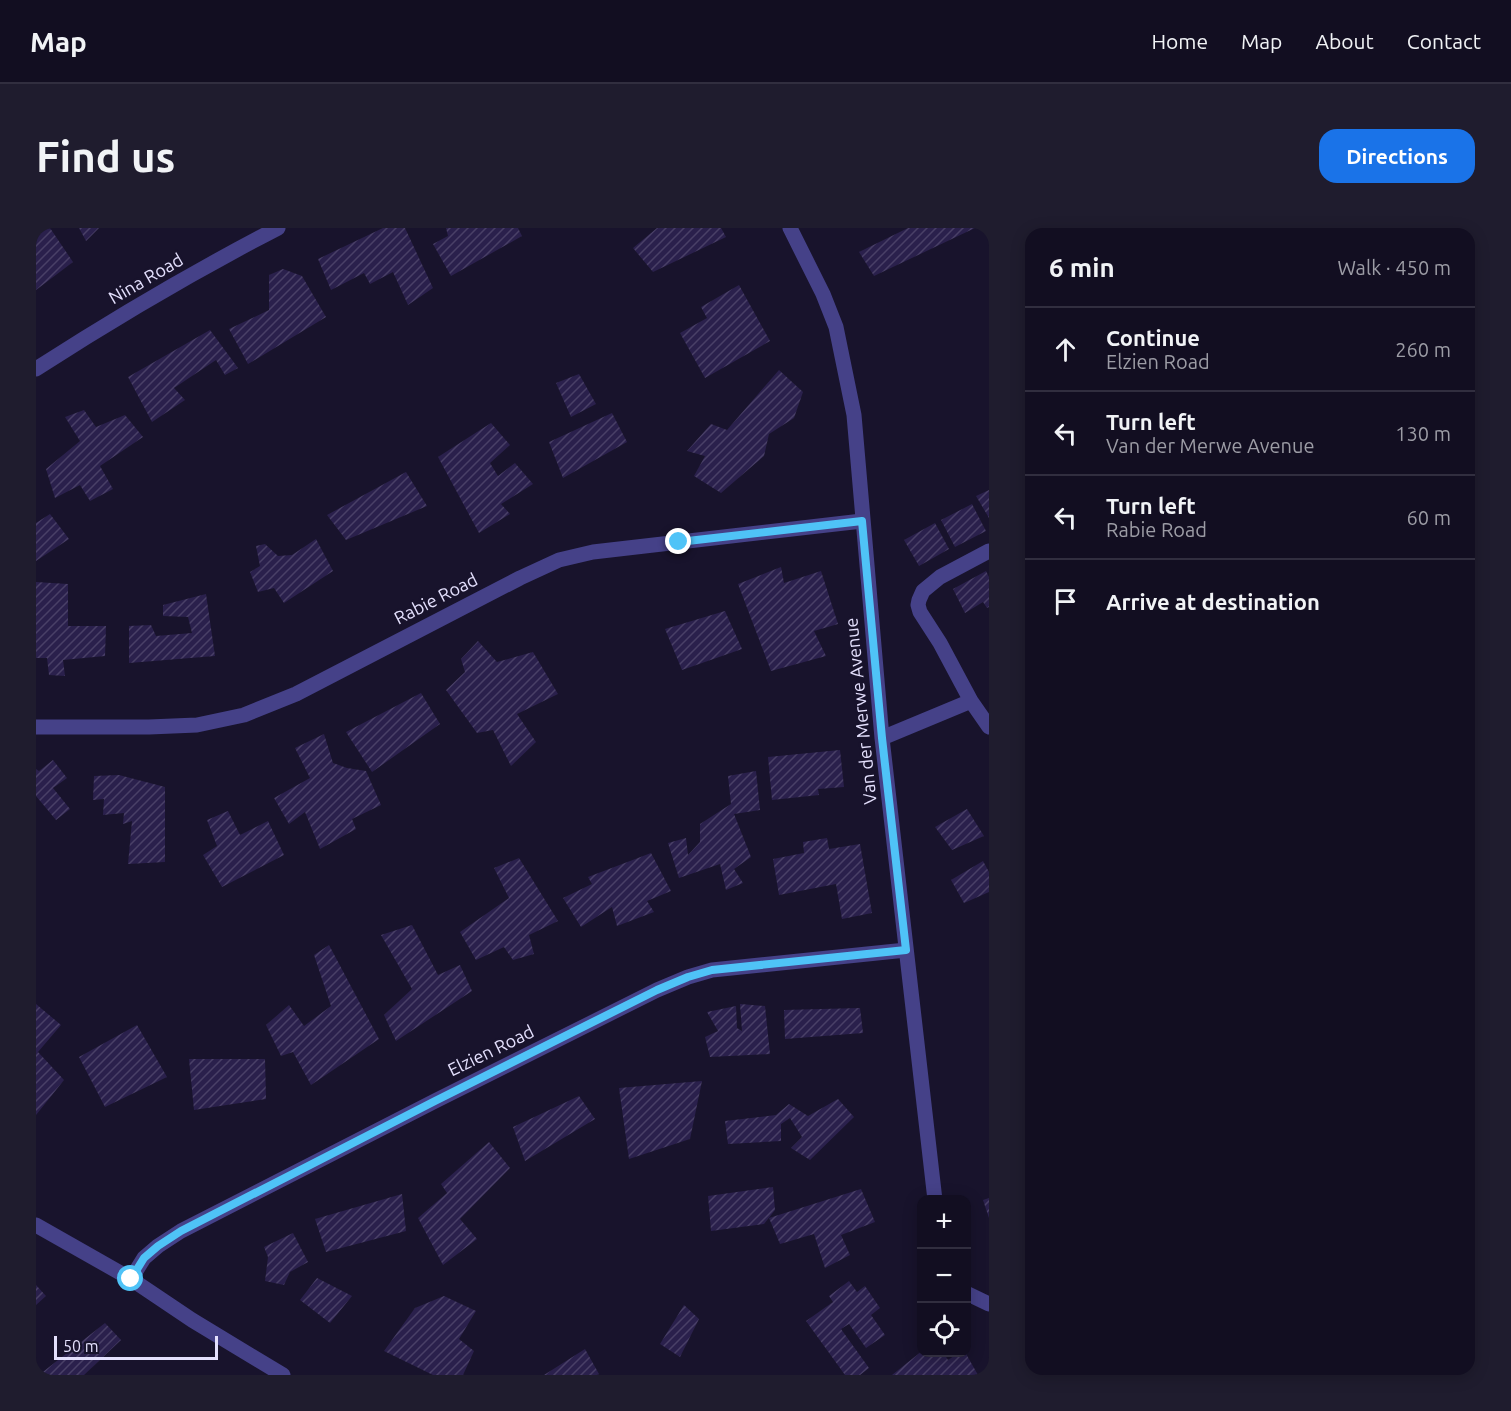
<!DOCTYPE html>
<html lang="en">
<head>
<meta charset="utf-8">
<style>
	:root { --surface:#120e21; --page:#1f1c2e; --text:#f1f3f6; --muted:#9c9ca5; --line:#312e3f; --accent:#1a73e8 }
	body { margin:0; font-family:Ubuntu,sans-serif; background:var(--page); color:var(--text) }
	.controls { position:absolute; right:18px; bottom:18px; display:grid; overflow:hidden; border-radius:12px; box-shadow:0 3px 15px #0003 }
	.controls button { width:54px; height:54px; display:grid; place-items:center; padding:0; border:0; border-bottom:2px solid var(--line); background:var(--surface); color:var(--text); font:30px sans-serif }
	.scale { position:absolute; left:18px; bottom:15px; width:164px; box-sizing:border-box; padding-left:6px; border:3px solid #e4e0fd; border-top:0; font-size:16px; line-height:21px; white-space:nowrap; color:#e4e0fd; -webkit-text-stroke:4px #18132c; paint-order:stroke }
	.stop { position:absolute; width:18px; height:18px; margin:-14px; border:4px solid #4fc3f7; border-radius:50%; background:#fff }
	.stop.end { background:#4fc3f7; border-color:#fff; box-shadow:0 2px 6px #0008 }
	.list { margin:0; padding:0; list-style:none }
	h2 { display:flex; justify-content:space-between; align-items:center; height:78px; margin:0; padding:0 24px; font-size:26px }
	h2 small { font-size:20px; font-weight:400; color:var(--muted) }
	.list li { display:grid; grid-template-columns:39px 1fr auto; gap:18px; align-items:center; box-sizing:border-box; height:84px; padding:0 24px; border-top:2px solid var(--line) }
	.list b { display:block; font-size:22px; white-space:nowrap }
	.list p { margin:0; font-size:20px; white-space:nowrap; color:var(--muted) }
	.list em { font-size:20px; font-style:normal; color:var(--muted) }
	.icon { flex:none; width:33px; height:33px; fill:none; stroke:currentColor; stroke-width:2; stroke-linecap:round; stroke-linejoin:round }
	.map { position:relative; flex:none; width:953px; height:1147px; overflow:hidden; border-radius:18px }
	header { display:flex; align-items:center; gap:36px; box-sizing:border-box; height:84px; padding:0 30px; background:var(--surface); border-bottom:2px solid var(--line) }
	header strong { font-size:28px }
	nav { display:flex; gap:33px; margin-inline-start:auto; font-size:21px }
	.intro { display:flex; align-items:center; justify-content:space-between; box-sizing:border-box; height:144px; padding:0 36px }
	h1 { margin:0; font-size:42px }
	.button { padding:15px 27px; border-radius:18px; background:var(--accent); color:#fff; font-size:21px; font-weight:700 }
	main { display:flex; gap:36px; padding:0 36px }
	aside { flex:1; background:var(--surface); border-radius:18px; box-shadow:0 3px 15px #0003 }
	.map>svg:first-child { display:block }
	.building { fill:url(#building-hatch) }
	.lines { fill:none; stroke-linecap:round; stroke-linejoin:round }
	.street { stroke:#454188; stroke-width:15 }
	.route { stroke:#4fc3f7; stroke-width:8 }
	.labels { text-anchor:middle; stroke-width:4.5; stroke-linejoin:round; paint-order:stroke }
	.street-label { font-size:18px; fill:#e4e0fd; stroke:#18132c }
</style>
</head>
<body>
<header>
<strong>Map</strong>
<nav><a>Home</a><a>Map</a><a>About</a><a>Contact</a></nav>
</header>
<div class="intro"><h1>Find us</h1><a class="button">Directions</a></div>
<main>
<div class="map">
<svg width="953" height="1147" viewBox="0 0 953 1147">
	<defs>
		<pattern id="building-hatch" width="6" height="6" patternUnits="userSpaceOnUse" patternTransform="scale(1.5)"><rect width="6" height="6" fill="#2a204c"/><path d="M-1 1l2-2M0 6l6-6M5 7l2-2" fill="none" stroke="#494067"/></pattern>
	</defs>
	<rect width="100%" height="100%" fill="#18132c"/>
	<path class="building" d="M0,0H14L37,34L0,62Z
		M43,0H63L50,13Z
		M347,0H369L397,60L372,77L357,44L334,56L328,45L295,62L282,31Z
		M410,0H482L486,8L415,48L397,16L412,8Z
		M621,0H685L690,9L617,44L597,20Z
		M872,0H939L838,48L823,24Z
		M247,41L266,48L290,89L212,136L193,101L233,82V47Z
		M703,57L734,113L669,150L644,105L671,90L665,79Z
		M174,102L202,140L189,147L180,132L138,160L149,172L116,194L92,149Z
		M743,142L767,164L758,190L733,206L728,228L685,265L658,248L669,228L651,223L675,196L691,202Z
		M543,146L560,176L535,189L520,155Z
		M48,182L60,199L89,187L107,209L64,238L77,261L54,273L44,257L19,270L10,241L44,213L29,189Z
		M576,185L591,214L527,250L513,214Z
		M455,195L474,217L454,235L462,248L479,235L497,256L465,276L474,286L443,305L402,229Z
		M370,244L391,278L310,312L291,287Z
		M953,262V290L940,268Z
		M936,276L950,303L919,319L905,292Z
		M14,286L33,311L0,333V295Z
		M899,295L913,321L883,338L868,312Z
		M280,311L297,343L248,375L238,360L222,364L214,344L224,338L220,318L229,316L242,328L256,327Z
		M745,339L748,355L785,343L802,396L778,403L790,428L735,443L702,356Z
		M950,343L953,349V379L951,380L947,374L929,385L917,361Z
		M0,354L32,356V398H70L69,428L27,432L29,448L13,447L11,430H0Z
		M170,366L179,428L93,435V398L115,397L120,408L156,405L152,389L127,388V377Z
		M689,383L706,421L646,442L629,401Z
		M442,413L461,434L497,424L522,466L481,486L500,514L475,538L457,502L441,505L410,462L429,444L425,431Z
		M385,465L404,496L336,544L310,504Z
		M288,506L297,535L311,540L330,543L345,577L316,591L320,601L284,621L269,584L253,596L238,570L274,550L259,520Z
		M804,522L808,559L782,561L783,567L736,572L732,529Z
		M17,532L31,550L17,560L34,581L20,592L0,568V541L3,543Z
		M720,543L724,582L698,586L715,629L698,641L707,655L690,662L684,636L643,650L632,615L650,610L652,627L664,614V596L695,576L692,548Z
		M83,547L129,559V634L92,636L96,593L87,596L88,585L67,587L68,571L57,572L58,548Z
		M931,581L948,608L916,622L899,599Z
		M192,583L204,607L232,593L248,627L186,659L167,627L181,618L171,592Z
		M791,610L793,621L824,616L836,685L806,691L800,656L743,667L737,631L768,625L767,614Z
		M615,625L635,663L611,673L618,684L581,698L576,679L545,699L527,670L556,656L552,649Z
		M483,630L522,693L493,707L498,726L477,732L468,719L440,732L424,704L473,670L458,640Z
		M947,633L953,644V664L928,675L915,652Z
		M376,697L402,747L424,737L436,763L360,813L348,787L376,761L345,707Z
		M293,717L343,811L275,857L257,824L245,828L230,797L253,777L268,798L295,778L278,727Z
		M0,776L25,797L2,824L28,852L0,887Z
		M704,776L729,778L734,826L674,829L669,809L682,803L671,784L700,778L701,800L706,803Z
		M824,780L827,805L749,811L748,782Z
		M101,797L131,849L69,879L43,829Z
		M153,831H229L230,871L158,882Z
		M666,853L654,911L593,931L583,860Z
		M543,868L559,891L489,933L477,899Z
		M802,871L818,889L774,932L755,920L766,909L754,890L745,896V913L692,916L689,893L740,887L753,876L772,888Z
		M453,914L474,940L424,991L441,1011L407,1037L382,990L411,965L405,956Z
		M737,959L739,982L728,996L675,1003L672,968Z
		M825,961L839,994L805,1007L814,1027L789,1040L778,1006L744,1016L733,990Z
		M366,966L370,1003L290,1024L279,991Z
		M953,970V990L947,972Z
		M257,1005L272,1034L254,1044L248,1057L229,1053L232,1029L228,1019Z
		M281,1050L316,1068L294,1095L264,1072Z
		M813,1053L821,1064L829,1058L844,1080L835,1087L849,1107L830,1120L813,1096L805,1101L833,1140L824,1147H809L770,1093L797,1074L793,1068Z
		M0,1057L10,1068L0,1077Z
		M408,1068L440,1083L423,1111L438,1123L427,1147H397L348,1123L379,1080Z
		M648,1077L663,1091L644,1129L624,1116Z
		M69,1095L85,1112L48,1147H3Z
		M549,1121L563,1146L561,1147H508Z
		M886,1123V1124H907L912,1132L924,1124H929L942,1147H856Z"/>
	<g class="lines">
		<path class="street" d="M754,0L787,66L800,99L818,187L846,510L899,972
			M0,141C79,90 159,43 242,0
			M953,323L904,349L887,363L883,372L882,377L884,384L904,415L935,473L953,499
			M0,499H113L161,497L208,487L260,466L484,350L523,332L557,324L826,293
			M846,510L935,473
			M0,997L95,1051L156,1092L247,1147
			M95,1051L108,1030L122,1018L145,1003L399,873L621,762L652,749L676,742L870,722
			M930,1065L953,1076"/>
	</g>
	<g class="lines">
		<path class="route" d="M95,1051L108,1030L122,1018L145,1003L399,873L621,762L652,749L676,742L870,722L846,510L826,293L643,314"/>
	</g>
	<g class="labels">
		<g class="street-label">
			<text transform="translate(110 51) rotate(-30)" y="6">Nina Road</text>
			<text transform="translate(400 371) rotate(-27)" y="6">Rabie Road</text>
			<text transform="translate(825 483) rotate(-96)" y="6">Van der Merwe Avenue</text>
			<text transform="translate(455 823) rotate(-26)" y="6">Elzien Road</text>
		</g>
	</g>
</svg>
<div class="controls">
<button>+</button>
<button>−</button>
<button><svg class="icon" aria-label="locate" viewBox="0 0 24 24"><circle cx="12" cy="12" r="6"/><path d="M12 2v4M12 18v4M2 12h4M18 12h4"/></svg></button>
</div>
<div class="scale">50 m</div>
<div class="stop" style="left:95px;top:1051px"></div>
<div class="stop end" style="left:643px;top:314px"></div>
</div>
<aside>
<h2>6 min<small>Walk · 450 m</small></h2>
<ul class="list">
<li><svg class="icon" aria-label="ahead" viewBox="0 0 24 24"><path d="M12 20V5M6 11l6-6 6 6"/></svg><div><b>Continue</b><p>Elzien Road</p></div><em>260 m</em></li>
<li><svg class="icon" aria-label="left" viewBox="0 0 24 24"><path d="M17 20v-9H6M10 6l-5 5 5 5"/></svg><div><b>Turn left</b><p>Van der Merwe Avenue</p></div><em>130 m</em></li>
<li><svg class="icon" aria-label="left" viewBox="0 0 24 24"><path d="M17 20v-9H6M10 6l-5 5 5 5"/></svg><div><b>Turn left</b><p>Rabie Road</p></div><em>60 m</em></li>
<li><svg class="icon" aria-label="arrive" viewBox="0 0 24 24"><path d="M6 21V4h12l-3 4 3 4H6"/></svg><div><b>Arrive at destination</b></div></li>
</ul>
</aside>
</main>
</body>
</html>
